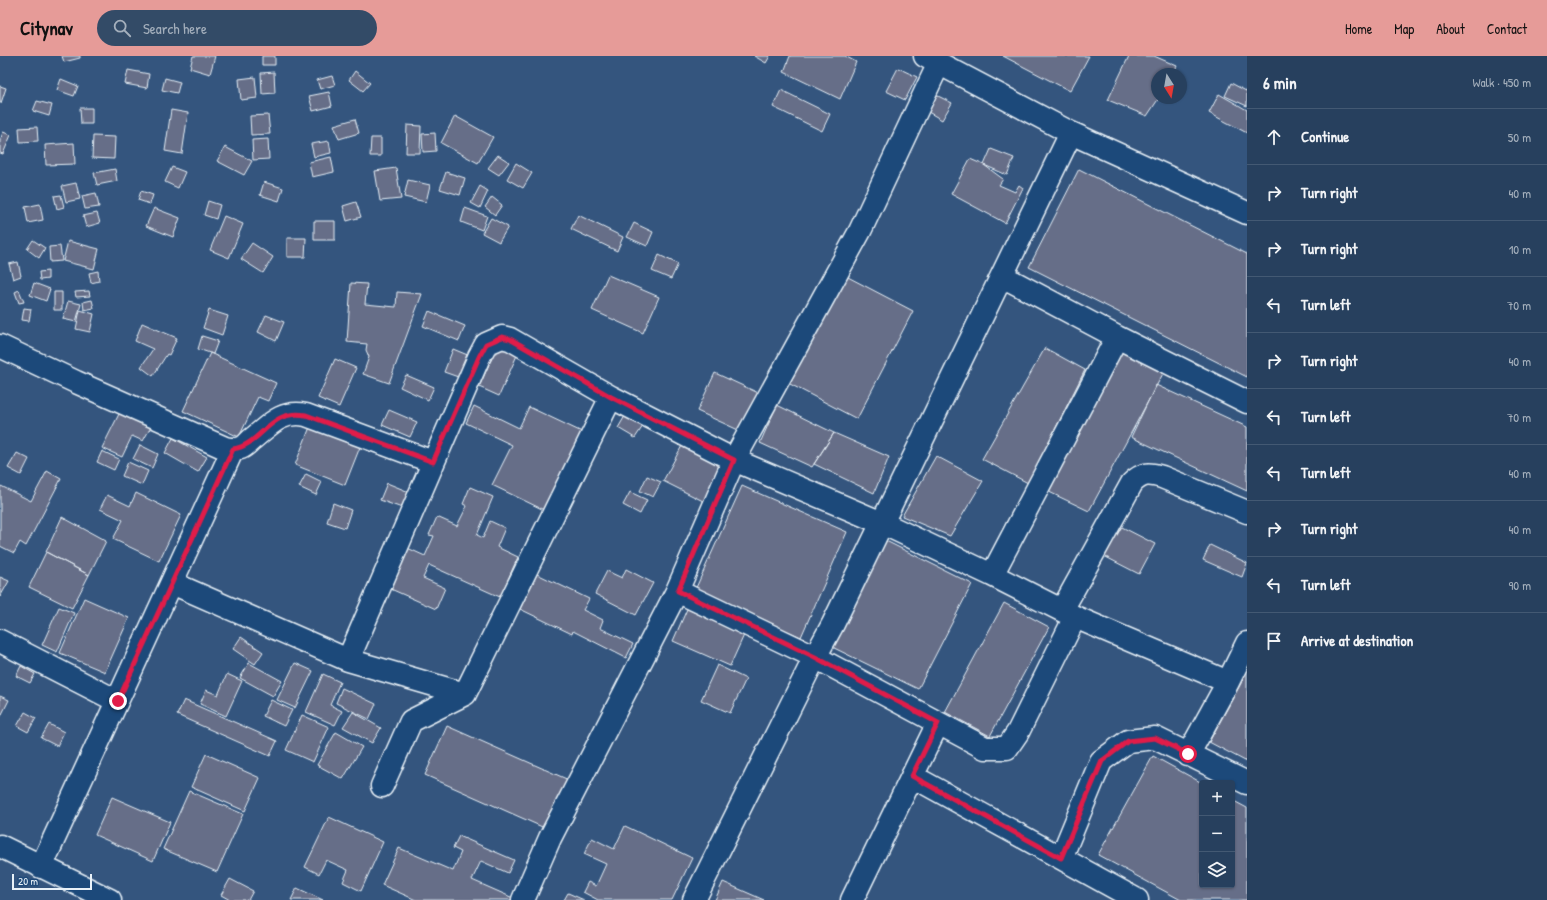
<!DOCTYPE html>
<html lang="en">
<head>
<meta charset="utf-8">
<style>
	:root { --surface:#27405e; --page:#334b67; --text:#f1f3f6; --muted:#a4afbc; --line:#435973; --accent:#e69b98 }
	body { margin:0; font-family:"Patrick Hand",sans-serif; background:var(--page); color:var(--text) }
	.controls { position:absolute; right:12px; bottom:12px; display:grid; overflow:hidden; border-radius:4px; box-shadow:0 1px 3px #0004 }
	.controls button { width:36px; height:36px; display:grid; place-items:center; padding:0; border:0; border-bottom:1px solid var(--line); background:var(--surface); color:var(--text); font:20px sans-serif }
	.compass { position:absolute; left:1151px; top:12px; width:36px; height:36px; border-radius:50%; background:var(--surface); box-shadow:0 1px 3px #0004; rotate:169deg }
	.scale { position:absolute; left:12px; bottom:10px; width:80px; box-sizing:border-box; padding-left:4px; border:2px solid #e8f1f8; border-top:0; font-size:11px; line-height:14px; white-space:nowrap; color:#e8f1f8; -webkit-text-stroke:3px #1f4a7a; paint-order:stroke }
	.stop { position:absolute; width:12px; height:12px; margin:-9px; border:3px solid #e11d48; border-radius:50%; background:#fff }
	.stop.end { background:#e11d48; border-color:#fff; box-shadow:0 1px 4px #0008 }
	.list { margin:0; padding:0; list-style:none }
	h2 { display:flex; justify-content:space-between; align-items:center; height:52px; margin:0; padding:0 16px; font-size:17px }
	h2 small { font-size:13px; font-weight:400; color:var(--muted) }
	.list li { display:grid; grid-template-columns:26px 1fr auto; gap:12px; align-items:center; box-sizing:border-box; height:56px; padding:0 16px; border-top:1px solid var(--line) }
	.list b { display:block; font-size:15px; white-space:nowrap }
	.list em { font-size:13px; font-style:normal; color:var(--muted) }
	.icon { flex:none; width:22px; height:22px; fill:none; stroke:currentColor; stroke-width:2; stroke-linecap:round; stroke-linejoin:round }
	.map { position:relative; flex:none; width:1247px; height:844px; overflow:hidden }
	header { display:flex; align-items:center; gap:24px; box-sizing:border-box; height:56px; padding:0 20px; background:var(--accent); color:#111 }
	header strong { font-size:19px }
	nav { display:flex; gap:22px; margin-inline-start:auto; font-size:14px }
	.search { width:280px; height:36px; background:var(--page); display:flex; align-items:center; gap:10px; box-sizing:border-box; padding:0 14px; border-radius:22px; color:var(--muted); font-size:15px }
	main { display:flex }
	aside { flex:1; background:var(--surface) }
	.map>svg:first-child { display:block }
	.building { fill:#666e88; stroke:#e8f1f8 }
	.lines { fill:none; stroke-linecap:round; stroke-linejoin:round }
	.street-casing { stroke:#e8f1f8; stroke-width:25 }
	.secondary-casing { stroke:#e8f1f8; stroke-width:25 }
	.street { stroke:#1f4a7a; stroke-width:22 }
	.secondary { stroke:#1f4a7a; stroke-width:22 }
	.route { stroke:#e11d48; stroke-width:5 }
</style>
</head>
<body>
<header>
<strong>Citynav</strong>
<div class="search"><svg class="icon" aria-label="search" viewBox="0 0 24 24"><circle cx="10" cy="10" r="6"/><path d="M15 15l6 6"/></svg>Search here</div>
<nav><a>Home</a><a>Map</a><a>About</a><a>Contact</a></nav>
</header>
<main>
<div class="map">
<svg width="1247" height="844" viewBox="0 0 1247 844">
	<rect width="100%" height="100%" fill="#34557e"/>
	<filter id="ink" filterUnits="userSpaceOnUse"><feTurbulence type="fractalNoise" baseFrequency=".025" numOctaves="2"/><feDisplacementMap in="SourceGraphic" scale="8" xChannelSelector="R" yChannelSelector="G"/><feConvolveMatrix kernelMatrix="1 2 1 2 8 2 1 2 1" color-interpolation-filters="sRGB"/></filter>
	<g filter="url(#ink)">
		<path class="building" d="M62,0H80V2L64,6Z
			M193,0H215L210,18L190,12Z
			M262,0H275V9H262Z
			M754,0H770L766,7Z
			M790,0H845L856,6L840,43L784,16Z
			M1003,0H1089L1070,35Z
			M1129,0H1154L1177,10L1173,18H1157V42H1159L1147,60L1108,44Z
			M898,12L917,21L905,44L886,35Z
			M128,14L149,18L147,32L125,28Z
			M355,15L370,27L363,35L349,24Z
			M274,16L275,37L262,38L261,17Z
			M332,20L335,29L320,33L317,24Z
			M255,21L257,42L241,44L239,23Z
			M165,22L180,26L177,37L162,34Z
			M61,23L78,30L74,40L57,34Z
			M1231,27L1246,35L1247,32V50L1225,40Z
			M0,30L6,32L1,47H0Z
			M781,34L830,58L822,75L773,51Z
			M329,36L332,50L313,55L309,40Z
			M932,37L952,47L942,64L923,53Z
			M1219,38L1247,54V77L1209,57Z
			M37,45L52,49L49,60L33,55Z
			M80,52H92V68H81Z
			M171,54L188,57L182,98L165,95Z
			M268,59L270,78L251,79L250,60Z
			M455,60L493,81L478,107L441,87Z
			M355,63L359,77L339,83L334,69Z
			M407,69L421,70L420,97H406Z
			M37,71L38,85L20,86L19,72Z
			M3,76L11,79L3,98L0,97V85Z
			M435,77L436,95L423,96L422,78Z
			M93,80L115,81L114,103L92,102Z
			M371,82H381V100H370Z
			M268,83L269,103L253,104L252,84Z
			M329,85L331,97L314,101L311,88Z
			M74,87L75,108L46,109L45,89Z
			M225,91L252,105L244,119L217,105Z
			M991,93L1014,102L1007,119L984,109Z
			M498,99L509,106L499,119L488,112Z
			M331,101L334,116L312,121L309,106Z
			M970,103L984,109L1003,123L999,129L1015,136L1019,129L1023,132L1005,167L951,138Z
			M516,107L532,117L523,132L507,123Z
			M172,111L185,116L178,132L165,126Z
			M396,112L401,143L380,145L375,115Z
			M115,113L117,125L97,129L94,117Z
			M1079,113L1247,198V321L1029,211Z
			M446,116L465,122L460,139L440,133Z
			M408,124L430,129L426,146L404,141Z
			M264,126L283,132L279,145L260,139Z
			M76,127L80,143L66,146L62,130Z
			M480,130L488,135L480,152L471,147Z
			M141,135L153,139L150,148L138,144Z
			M96,137L99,151L85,153L82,140Z
			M61,139L64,151L57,153L54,140Z
			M492,141L502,149L495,159L485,151Z
			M208,145L220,149L216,163L204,159Z
			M356,146L361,161L347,165L343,150Z
			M40,148L43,164L28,167L25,151Z
			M154,152L180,162L173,181L146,170Z
			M465,152L487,160L482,174L461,166Z
			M97,157L100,167L86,171L83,160Z
			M578,159L623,181L617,195L571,173Z
			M224,160L243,168L229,202L210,194Z
			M491,162L508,171L499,186L482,177Z
			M314,165H335V184H314Z
			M634,167L653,176L647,190L627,181Z
			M287,182H306L305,201H287Z
			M33,184L45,192L39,202L27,193Z
			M68,185L99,193L94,213L63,205Z
			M252,187L273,201L263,217L241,203Z
			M60,190L62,205L50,206L49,191Z
			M659,199L678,208L671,223L652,215Z
			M18,206L21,220L13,223L9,208Z
			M48,215V223L40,224L39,216Z
			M98,215L99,225L91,227L89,217Z
			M608,219L659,241L643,277L592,254Z
			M844,219L913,255L857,363L788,327Z
			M34,227L50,233L46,245L30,239Z
			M351,227L367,228L365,248L396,251L397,236L422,238L389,327L363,318L369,301L366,294L367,288L347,286Z
			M19,234L24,246L19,247L15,236Z
			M89,235L90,240L76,241L75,236Z
			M54,236H62V254H54Z
			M92,244L94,252L84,254L83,246Z
			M68,245L81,248L76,266L63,263Z
			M24,252L31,253L29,265L22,264Z
			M80,254L94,258L90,276L76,273Z
			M209,254L228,260L222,279L203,272Z
			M429,255L465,270L459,285L423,270Z
			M266,259L284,266L276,285L258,276Z
			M142,267L177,282L169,299L167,298L153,320L141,311L153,293L135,285Z
			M202,280L218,285L213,298L198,293Z
			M498,288L518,297L499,340L479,331Z
			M1045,292L1085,314L1028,427L982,403Z
			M1119,292L1166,312L1089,455L1045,434Z
			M453,293L470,300L461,322L444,316Z
			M210,297L276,327L268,345L258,341L239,381L183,355Z
			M335,303L356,312L339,351L318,342Z
			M715,317L765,340L747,378L697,355Z
			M406,319L434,331L428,344L400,331Z
			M1156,329L1247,371V435L1131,381Z
			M777,349L834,377L812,411L760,387Z
			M474,350L519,372L529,351L584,377L546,455L492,429L512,389L466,367Z
			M121,354L152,369L143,385L132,380L122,401L102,392Z
			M389,354L417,366L410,381L382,369Z
			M625,360L643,370L635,382L618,372Z
			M310,371L360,391L345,429L295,409Z
			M834,377L889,401L874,437L814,408Z
			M173,382L207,401L198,416L165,397Z
			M684,386L729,409L709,448L663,425Z
			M140,389L158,398L152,412L133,403Z
			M102,395L119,403L114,414L97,406Z
			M17,397L29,403L21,419L8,412Z
			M936,400L983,425L950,480L902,460Z
			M128,406L148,415L142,429L122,420Z
			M47,415L61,423L26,490L20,486L14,497L0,490V433L1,430L31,445Z
			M306,418L322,426L316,439L299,431Z
			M647,420L661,426L653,441L640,435Z
			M387,427L409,436L402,452L380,444Z
			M742,430L847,476L801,581L695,534Z
			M470,431L493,441L477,479L483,482L490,465L505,472L497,491L518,501L500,541L429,509L423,522L445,532L436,553L384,530L403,490L425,500L434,480L429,479L437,461L457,470L467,450L463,448Z
			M630,436L647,444L640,458L623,449Z
			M136,437L181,459L159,505L113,483L123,464L100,453L107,439L130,450Z
			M333,447L351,454L345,472L327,466Z
			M62,461L106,485L89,519L46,496Z
			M1116,468L1155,488L1139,518L1100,498Z
			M884,484L972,528L918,633L830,590Z
			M1210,489L1247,507L1242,521L1203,504Z
			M46,496L89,519L72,552L29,531Z
			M626,513L653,527L636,559L595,538L607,515L622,522Z
			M537,518L589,543L583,554L603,564L600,572L633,588L626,602L573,575L572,578L520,553Z
			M0,521L9,525L0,541Z
			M84,542L129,562L105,616L60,597Z
			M1004,547L1049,571L990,680L945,656Z
			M59,551L74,557L57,596L42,589Z
			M687,553L744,579L730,610L673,585Z
			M241,581L263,596L255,608L233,593Z
			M249,607L282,625L273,640L240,622Z
			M295,607L313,615L295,652L277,644Z
			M717,609L746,623L730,657L701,644Z
			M21,610L35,618L30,627L16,620Z
			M1247,616V706L1209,686Z
			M227,618L242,625L226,660L200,648L206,634L218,639Z
			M323,618L340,626L330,649L342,655L335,669L306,656Z
			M342,632L376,648L369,663L336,647Z
			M0,640L9,644L0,662Z
			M184,644L277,685L270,700L177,659Z
			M271,644L292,654L284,670L263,660Z
			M25,656L36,662L28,676L17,670Z
			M353,656L381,672L372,687L343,671Z
			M302,659L329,671L313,706L286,694Z
			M49,668L64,676L57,690L41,682Z
			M447,670L571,725L549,774L425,719Z
			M336,676L362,691L343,723L317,709Z
			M206,698L260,722L245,755L191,731Z
			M1153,700L1202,727V829H1232V744L1247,752V844H1181L1098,799Z
			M189,735L243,758L217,816L163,793Z
			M112,741L170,766L153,805L95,779Z
			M329,761L383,786L361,835L343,826L348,814L326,804L319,818L305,811Z
			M625,770L692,802L672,844H598L583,836L588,826L596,830L606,808L584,798L592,782L614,793Z
			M459,780L514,804L508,817L481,805L472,824L513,842L512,844H416L382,829L399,792L453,815L461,796L453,792Z
			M230,823L253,835L248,844H230L221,839Z
			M723,826L764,844H715Z
			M297,832L323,844H291Z
			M568,837L584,844H564Z"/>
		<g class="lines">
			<g class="street-casing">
				<path id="street" d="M925,0L1071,77L1247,157
					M1002,220L1117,281L1247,346
					M0,290L76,326L225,392C230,393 236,394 241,392C244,391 248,387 251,384C269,370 280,354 306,359L433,406
					M992,519L1117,281
					M172,527L348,604L465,638
					M677,535L815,601L985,692H1007L1018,676L1075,561
					M1062,554L1132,427C1142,417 1149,417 1162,421L1247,456
					M0,585L117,645
					M348,604L479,301L486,288L502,281L510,283L611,341L734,404L882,467L992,519L1075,561L1228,626
					M1188,699L1228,626L1247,587
					M912,720L1137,844
					M382,730L411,665L465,638L611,341
					M1061,802L1101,705L1128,685L1155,682L1247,727
					M41,811L233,393
					M523,844L550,782L677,535L734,404L860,175L939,7
					M694,844L815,601L833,568L1071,77
					M852,844L938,667"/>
			</g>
			<g class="secondary-casing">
				<path id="secondary" d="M0,790L110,844"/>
			</g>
			<use href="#street" class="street"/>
			<use href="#secondary" class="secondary"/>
		</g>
	</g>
	<g class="lines" filter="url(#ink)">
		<path class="route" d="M118,645L233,393C262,389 269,352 306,359L433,406L479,301L486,288L502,281L510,283L611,341L734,404L678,535L815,601L938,667L912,720L1061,802L1102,705L1128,685L1155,682L1188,698"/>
	</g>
</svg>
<div class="controls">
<button>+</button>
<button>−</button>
<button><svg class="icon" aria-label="layers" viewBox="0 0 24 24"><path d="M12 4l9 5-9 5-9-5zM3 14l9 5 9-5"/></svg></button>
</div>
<svg class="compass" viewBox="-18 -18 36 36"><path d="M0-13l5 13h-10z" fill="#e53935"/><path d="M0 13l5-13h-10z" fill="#a4afbc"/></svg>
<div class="scale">20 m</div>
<div class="stop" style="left:1188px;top:698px"></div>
<div class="stop end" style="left:118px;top:645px"></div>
</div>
<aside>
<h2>6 min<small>Walk · 450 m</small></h2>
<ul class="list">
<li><svg class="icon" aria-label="ahead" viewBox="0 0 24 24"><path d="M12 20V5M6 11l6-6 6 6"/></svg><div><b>Continue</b></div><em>50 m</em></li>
<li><svg class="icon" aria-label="right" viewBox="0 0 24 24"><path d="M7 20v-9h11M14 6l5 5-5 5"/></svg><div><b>Turn right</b></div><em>40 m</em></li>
<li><svg class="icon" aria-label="right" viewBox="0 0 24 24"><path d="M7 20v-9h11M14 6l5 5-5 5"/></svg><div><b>Turn right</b></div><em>10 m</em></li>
<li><svg class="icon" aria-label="left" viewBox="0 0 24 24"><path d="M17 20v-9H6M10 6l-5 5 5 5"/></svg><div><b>Turn left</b></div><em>70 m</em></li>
<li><svg class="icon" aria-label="right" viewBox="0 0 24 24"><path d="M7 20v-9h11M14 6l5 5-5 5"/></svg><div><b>Turn right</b></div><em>40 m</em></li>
<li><svg class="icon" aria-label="left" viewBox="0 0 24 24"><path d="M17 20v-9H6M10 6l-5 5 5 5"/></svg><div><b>Turn left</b></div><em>70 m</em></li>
<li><svg class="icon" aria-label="left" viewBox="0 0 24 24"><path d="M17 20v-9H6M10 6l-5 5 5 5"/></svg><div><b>Turn left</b></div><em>40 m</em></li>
<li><svg class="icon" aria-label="right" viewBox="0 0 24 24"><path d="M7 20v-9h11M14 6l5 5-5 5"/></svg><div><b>Turn right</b></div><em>40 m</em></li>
<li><svg class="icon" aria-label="left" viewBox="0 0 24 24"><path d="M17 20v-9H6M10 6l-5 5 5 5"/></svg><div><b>Turn left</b></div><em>90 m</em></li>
<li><svg class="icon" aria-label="arrive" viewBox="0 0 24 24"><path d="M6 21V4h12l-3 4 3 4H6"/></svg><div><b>Arrive at destination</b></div></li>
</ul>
</aside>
</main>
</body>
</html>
